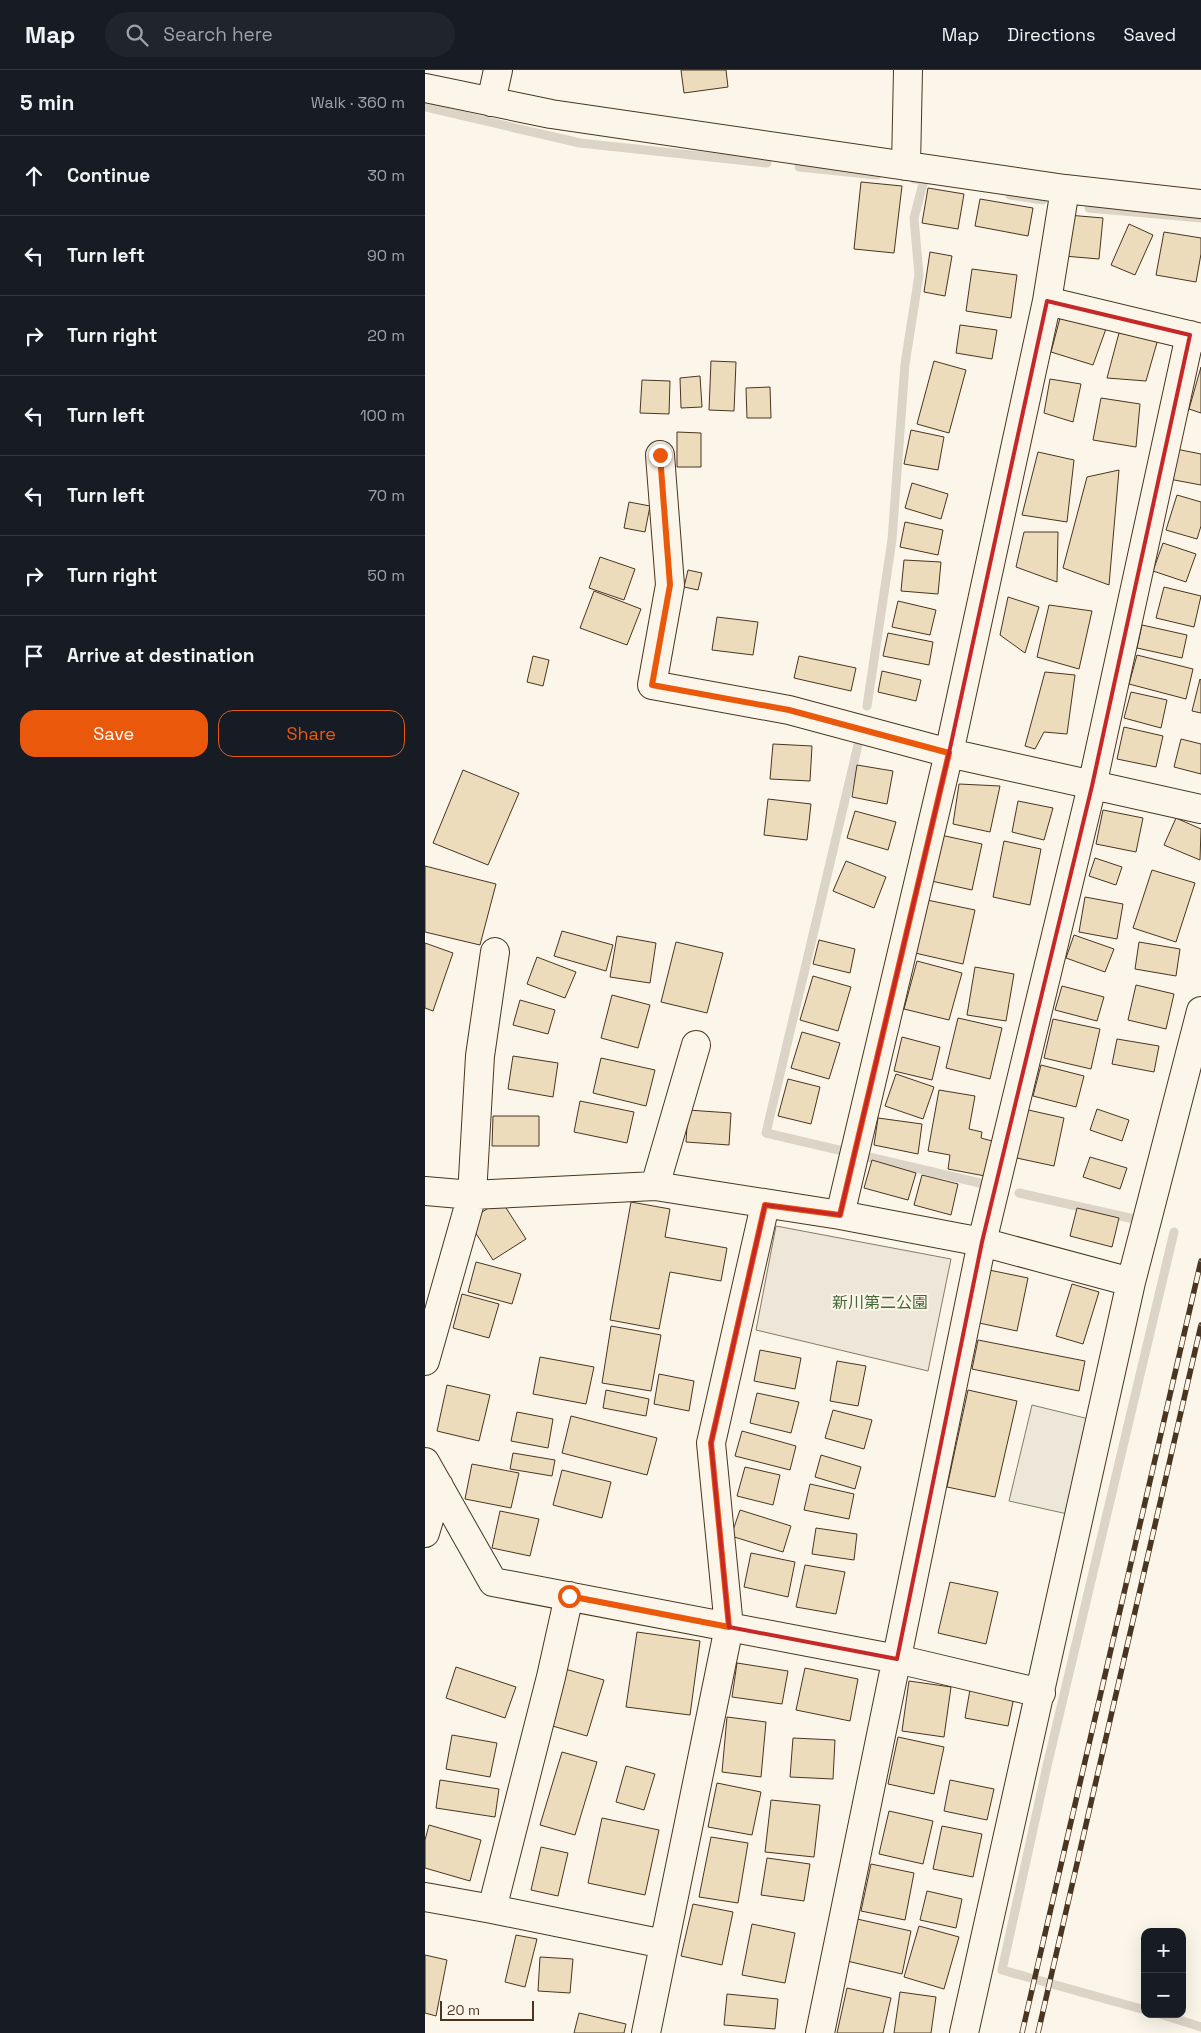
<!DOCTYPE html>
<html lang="en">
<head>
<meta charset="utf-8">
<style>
	:root { --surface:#171b24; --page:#20242c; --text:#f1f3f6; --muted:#9ea1a6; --line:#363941; --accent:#ea580c }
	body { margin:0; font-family:"Space Grotesk","Noto Sans JP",sans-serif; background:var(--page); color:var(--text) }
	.controls { position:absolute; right:15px; bottom:15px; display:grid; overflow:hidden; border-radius:10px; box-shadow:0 5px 20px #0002 }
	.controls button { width:45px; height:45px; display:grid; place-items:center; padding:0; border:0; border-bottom:1px solid var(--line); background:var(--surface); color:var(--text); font:25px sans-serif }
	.scale { position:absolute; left:15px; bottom:12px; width:94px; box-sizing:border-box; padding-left:5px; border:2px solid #4a3520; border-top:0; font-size:14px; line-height:18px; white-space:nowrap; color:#4a3520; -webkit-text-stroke:4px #fbf6e9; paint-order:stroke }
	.stop { position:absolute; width:15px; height:15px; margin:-11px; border:4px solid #ea580c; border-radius:50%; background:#fff }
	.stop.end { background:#ea580c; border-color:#fff; box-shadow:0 1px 5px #0008 }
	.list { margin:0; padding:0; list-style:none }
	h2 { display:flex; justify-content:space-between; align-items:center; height:65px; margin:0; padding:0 20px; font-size:21px }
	h2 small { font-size:16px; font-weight:400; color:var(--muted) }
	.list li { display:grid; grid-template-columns:32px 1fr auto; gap:15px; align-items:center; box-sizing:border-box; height:80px; padding:0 20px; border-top:1px solid var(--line) }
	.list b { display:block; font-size:19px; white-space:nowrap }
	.list em { font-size:16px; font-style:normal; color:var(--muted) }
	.actions { display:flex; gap:10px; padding:15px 20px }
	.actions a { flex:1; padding:11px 0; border:1px solid var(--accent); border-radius:15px; text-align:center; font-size:18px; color:var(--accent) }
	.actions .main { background:var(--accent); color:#fff }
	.icon { flex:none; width:28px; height:28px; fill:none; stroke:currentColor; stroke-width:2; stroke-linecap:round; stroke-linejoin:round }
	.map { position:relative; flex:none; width:776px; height:1963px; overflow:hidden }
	header { display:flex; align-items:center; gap:30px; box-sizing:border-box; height:70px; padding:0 25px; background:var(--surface); border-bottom:1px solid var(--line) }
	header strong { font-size:24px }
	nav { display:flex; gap:28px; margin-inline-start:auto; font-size:18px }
	.search { width:350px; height:45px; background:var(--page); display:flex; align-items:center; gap:12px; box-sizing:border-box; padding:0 18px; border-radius:28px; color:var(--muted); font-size:19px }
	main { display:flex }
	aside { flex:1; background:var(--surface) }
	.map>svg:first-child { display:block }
	.green { fill:#ede6d9; stroke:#887966 }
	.parking { fill:#ede7d9; stroke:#887966 }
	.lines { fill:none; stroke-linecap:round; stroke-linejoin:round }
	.stream { stroke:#dcd4c6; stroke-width:9 }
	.building { fill:#ecdcbc; stroke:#4a3520 }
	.minor-casing { stroke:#4a3520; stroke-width:30 }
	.minor { stroke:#fbf6e9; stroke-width:28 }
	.rail-casing { stroke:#4a3520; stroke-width:5.5 }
	.rail { stroke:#fbf6e9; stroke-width:4; stroke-dasharray:11; stroke-linecap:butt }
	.route { stroke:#ea580c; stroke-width:6 }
	.marked { fill:none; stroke:#c62828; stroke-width:4; stroke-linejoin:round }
	.labels { text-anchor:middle; stroke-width:4; stroke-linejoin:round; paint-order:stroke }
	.park-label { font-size:16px; fill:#436837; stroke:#fbf6e9 }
</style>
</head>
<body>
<header>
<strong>Map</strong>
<div class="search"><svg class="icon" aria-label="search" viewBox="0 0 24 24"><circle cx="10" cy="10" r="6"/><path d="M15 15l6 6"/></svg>Search here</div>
<nav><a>Map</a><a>Directions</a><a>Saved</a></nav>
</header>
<main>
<aside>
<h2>5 min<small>Walk · 360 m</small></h2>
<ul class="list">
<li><svg class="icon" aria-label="ahead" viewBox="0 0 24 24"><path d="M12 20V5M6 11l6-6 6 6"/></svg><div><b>Continue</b></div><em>30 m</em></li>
<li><svg class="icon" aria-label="left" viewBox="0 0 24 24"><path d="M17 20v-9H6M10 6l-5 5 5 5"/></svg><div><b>Turn left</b></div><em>90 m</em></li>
<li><svg class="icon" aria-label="right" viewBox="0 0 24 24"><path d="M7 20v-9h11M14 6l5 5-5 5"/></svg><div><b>Turn right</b></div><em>20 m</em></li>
<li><svg class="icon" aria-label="left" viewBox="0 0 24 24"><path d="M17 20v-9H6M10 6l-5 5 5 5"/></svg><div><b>Turn left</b></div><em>100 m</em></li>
<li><svg class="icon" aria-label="left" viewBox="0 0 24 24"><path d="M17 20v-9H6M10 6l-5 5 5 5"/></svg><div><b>Turn left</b></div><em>70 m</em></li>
<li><svg class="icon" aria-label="right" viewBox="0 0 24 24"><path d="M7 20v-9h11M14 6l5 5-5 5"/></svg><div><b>Turn right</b></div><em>50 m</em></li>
<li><svg class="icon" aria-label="arrive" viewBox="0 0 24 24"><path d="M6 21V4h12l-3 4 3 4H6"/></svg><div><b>Arrive at destination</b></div></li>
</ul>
<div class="actions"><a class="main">Save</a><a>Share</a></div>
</aside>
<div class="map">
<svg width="776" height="1963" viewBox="0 0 776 1963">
	<rect width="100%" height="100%" fill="#fbf6e9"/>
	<path class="green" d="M351,1156L526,1189L503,1301L331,1260Z"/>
	<path class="parking" d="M607,1335L668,1350L647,1445L584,1431Z"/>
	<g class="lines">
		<path class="stream" d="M0,37L155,73L342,93
			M374,97L452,105
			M585,125L618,130
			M664,138L776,148
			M442,636L467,470L480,294L494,205L489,148L499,110L489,109
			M433,675L341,1063L555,1113
			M594,1123L709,1149
			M720,1940L577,1900L622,1696L749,1162
			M735,1944L776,1957"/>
	</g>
	<path class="building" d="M256,0H301L303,17L259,23Z
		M436,112L477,116L469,183L429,179Z
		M503,118L539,124L533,159L497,153Z
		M555,129L608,138L603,166L550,156Z
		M643,145L678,148L674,189L639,186Z
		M704,154L728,165L710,205L686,195Z
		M739,162L776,168V184L771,212L731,205Z
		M505,182L527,186L520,226L499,222Z
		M547,199L592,205L586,248L541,241Z
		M635,248L682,256L668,295L626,282Z
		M535,255L572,260L567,289L531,283Z
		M694,263L733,269L721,311L682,308Z
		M286,291L311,292L309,341L284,340Z
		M509,291L541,300L524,363L492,354Z
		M776,297V343L764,339Z
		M275,306L277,337L256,338L255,308Z
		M625,309L656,314L648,352L619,343Z
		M217,310L245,311L244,344L215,343Z
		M345,317L346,348H322L321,318Z
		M676,328L715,334L711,377L668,370Z
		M486,360L519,367L513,400L479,394Z
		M252,362L276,363V397H252Z
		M751,379L776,384V415L744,409Z
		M613,382L649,390L642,452L597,445Z
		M694,400L684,515L638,498L662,407Z
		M487,413L523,424L516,449L480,438Z
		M752,425L776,432V456L772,469L741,460Z
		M204,432L225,436L220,462L199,458Z
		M480,452L518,460L513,485L475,477Z
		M599,462H633L632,512L591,497Z
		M738,473L771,484L761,512L728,501Z
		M175,487L210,499L199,530L164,518Z
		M479,490L516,492L513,524L476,521Z
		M263,500L277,503L273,520L259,517Z
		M739,517L776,526L769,557L731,548Z
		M169,521L216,539L202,575L155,558Z
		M583,527L614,537L600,583L575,565Z
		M473,531L511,540L505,565L467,557Z
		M624,535L667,541L654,599L612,587Z
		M292,547L333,552L328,585L287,580Z
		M717,555L762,565L757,588L712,578Z
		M463,563L508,572L504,595L458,586Z
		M712,585L768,599L761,629L704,614Z
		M108,586L124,590L118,616L102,612Z
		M374,586L431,598L426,621L369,608Z
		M457,601L496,610L491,631L453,622Z
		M620,602L650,605L642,664L619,662L610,679L600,676Z
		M775,609L776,610V643L767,641Z
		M706,622L742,630L736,658L699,648Z
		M699,657L738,666L731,697L692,689Z
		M756,669L776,674V704L749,697Z
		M348,674L387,676L385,711L345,709Z
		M432,695L468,701L462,734L427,727Z
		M38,700L94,723L63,795L8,773Z
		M534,714L575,716L565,762L528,754Z
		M343,729L386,734L382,770L339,765Z
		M593,731L628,738L619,770L587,762Z
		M678,740L718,748L711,782L671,774Z
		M430,741L471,752L463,780L422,768Z
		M751,748L776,759L775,790L739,775Z
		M511,764L557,774L547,820L502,810Z
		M579,771L616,779L605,835L568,827Z
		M670,788L697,797L691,815L664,806Z
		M421,791L461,807L449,838L408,821Z
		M0,796L71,814L55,875L0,862Z
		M727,800L770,813L751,872L708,858Z
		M660,827L698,834L692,869L654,862Z
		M502,830L550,840L538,894L490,883Z
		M137,861L188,875L181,901L129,886Z
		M649,865L689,879L680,902L641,888Z
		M192,866L231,873L225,913L185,907Z
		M394,870L430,879L425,903L388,894Z
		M251,872L298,883L282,943L236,932Z
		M714,872L755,879L751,906L710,899Z
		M0,873L28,883L8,941L0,938Z
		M112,887L151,902L140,928L102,914Z
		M492,891L537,903L524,950L479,939Z
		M550,897L589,904L581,951L542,945Z
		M388,906L426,917L413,961L375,950Z
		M711,915L749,924L741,959L703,950Z
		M637,916L679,927L672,951L630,940Z
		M187,925L225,935L213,978L176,968Z
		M95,930L130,940L123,964L88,955Z
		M533,948L577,958L565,1009L521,998Z
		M628,949L675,959L666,999L619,988Z
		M377,962L415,973L404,1009L366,998Z
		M477,967L515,977L507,1010L469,1001Z
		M692,969L734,976L729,1002L687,994Z
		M88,986L133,993L128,1027L83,1019Z
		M176,988L230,1000L221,1036L168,1023Z
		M616,995L659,1006L651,1037L608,1026Z
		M471,1004L509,1017L498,1049L460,1036Z
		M363,1009L395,1017L386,1054L353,1046Z
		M514,1020L550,1026L544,1059L557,1062L556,1068L567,1071L560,1106L523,1099L525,1085L503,1081Z
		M155,1031L209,1042L202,1073L149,1062Z
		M599,1039L639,1048L629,1096L587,1087Z
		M672,1039L704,1050L697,1071L665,1060Z
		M263,1040L306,1043L304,1075L261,1072Z
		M68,1046H114V1076H67Z
		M453,1048L497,1054L493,1084L449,1075Z
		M665,1087L702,1098L695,1119L658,1107Z
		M447,1090L491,1103L483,1130L439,1118Z
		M497,1105L533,1114L526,1145L489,1135Z
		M76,1130L101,1169L68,1190L43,1151Z
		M206,1132L245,1139L240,1167L302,1178L296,1211L245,1202L234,1259L185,1250Z
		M652,1138L694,1148L687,1177L645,1166Z
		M51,1192L96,1204L87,1234L43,1222Z
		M564,1200L603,1208L592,1261L554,1253Z
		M647,1214L674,1222L658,1274L631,1266Z
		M37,1224L74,1234L64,1268L28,1258Z
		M186,1256L236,1265L226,1321L177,1313Z
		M553,1270L660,1291L654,1321L547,1299Z
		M335,1280L376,1288L370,1319L329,1311Z
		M115,1287L169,1297L161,1334L108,1324Z
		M412,1291L441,1296L433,1336L405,1331Z
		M234,1304L269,1311L264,1341L229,1334Z
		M22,1315L65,1325L54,1371L12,1361Z
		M181,1320L224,1329L221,1346L178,1338Z
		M543,1320L592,1331L570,1427L522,1417Z
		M332,1323L374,1332L366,1363L325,1353Z
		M408,1340L447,1350L439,1379L400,1368Z
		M92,1342L128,1349L123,1378L86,1371Z
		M146,1346L232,1368L222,1405L137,1383Z
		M317,1361L371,1376L365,1400L310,1386Z
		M88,1383L130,1390L127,1406L85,1399Z
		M396,1385L436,1397L430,1419L390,1407Z
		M47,1394L94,1403L86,1438L40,1429Z
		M320,1397L355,1405L348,1435L312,1426Z
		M137,1400L186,1412L177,1448L128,1435Z
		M385,1414L429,1424L424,1449L379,1440Z
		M315,1440L366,1456L358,1482L306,1466Z
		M75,1441L114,1449L105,1486L67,1478Z
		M391,1458L432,1464L429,1490L387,1484Z
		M326,1483L370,1492L363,1527L319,1517Z
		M380,1495L420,1502L411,1544L371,1537Z
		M525,1512L573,1522L561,1574L513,1563Z
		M212,1562L275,1571L265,1645L201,1637Z
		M312,1593L363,1601L357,1634L307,1627Z
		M31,1597L91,1617L80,1648L21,1628Z
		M380,1598L433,1609L425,1651L371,1640Z
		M140,1599L179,1610L162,1666L124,1655Z
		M484,1611L526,1617L519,1667L477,1661Z
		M546,1614L590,1622L583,1656L540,1648Z
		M302,1647L341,1652L336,1707L297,1702Z
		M27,1665L72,1673L65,1707L21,1699Z
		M473,1667L519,1677L509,1724L463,1714Z
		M368,1668L410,1670L408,1709L365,1707Z
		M137,1682L172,1692L150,1765L115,1755Z
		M201,1696L230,1704L219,1740L191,1732Z
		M15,1710L74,1719L70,1747L11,1738Z
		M525,1710L569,1719L562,1750L519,1741Z
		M292,1713L336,1722L327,1765L283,1757Z
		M346,1730L395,1735L389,1787L340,1782Z
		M464,1741L508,1751L498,1794L454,1784Z
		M177,1748L234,1760L220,1825L163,1813Z
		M4,1755L56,1770L45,1811L0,1798V1770Z
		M517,1756L557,1764L548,1807L508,1799Z
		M286,1767L323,1773L313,1833L274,1827Z
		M116,1777L143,1783L133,1826L106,1820Z
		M342,1788L385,1794L379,1831L336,1825Z
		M446,1794L489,1803L480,1850L436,1841Z
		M502,1821L537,1829L531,1858L495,1850Z
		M268,1834L308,1842L297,1895L256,1886Z
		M432,1849L486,1861L477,1904L422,1891Z
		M327,1854L370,1863L360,1913L317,1905Z
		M494,1856L534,1867L519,1919L479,1907Z
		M91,1865L112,1869L100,1917L80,1912Z
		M0,1885L22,1890L11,1946L0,1943Z
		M115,1887L148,1889L145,1923L113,1921Z
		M422,1918L466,1928L458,1963H412Z
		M475,1922L511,1927L506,1963H469Z
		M302,1924L353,1929L350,1959L299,1955Z
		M154,1943L201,1954L199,1963H149Z"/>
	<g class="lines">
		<g class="minor-casing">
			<path id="minor" d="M0,18L126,44L640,119L776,134
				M66,32L73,0
				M481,96L483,0
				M622,231L776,268
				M235,385L245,515L227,615L364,640L524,683L776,739
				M230,1116L271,975
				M0,1121L47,1125L230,1116L415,1145L557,1172L706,1212
				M415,1145L524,683L622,231L640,119
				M0,1291L47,1125L55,986L70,882
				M0,1392L68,1512L472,1589L616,1623
				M0,1463L14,1416
				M144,1526L126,1607L67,1839L239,1874
				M0,1827L67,1839
				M221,1963L304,1557L286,1373L340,1135
				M395,1963L557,1172L667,716L765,265
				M539,1963L706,1212L776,941"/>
		</g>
		<use href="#minor" class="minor"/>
		<g class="rail-casing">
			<path id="rail" d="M597,1963L776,1191
				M613,1963L776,1255"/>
		</g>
		<use href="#rail" class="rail"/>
	</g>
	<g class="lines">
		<path class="route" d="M144,1526L304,1557L286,1373L340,1135L415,1145L524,683L364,640L227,615L245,515L235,385"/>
	</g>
	<path class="marked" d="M622,231L765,265L667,716L557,1172L472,1589L304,1557L286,1373L340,1135L415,1145L524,683Z"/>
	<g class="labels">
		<g class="park-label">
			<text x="455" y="1238">新川第二公園</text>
		</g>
	</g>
</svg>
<div class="controls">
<button>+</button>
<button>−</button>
</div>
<div class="scale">20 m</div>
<div class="stop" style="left:144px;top:1526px"></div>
<div class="stop end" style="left:235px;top:385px"></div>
</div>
</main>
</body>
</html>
